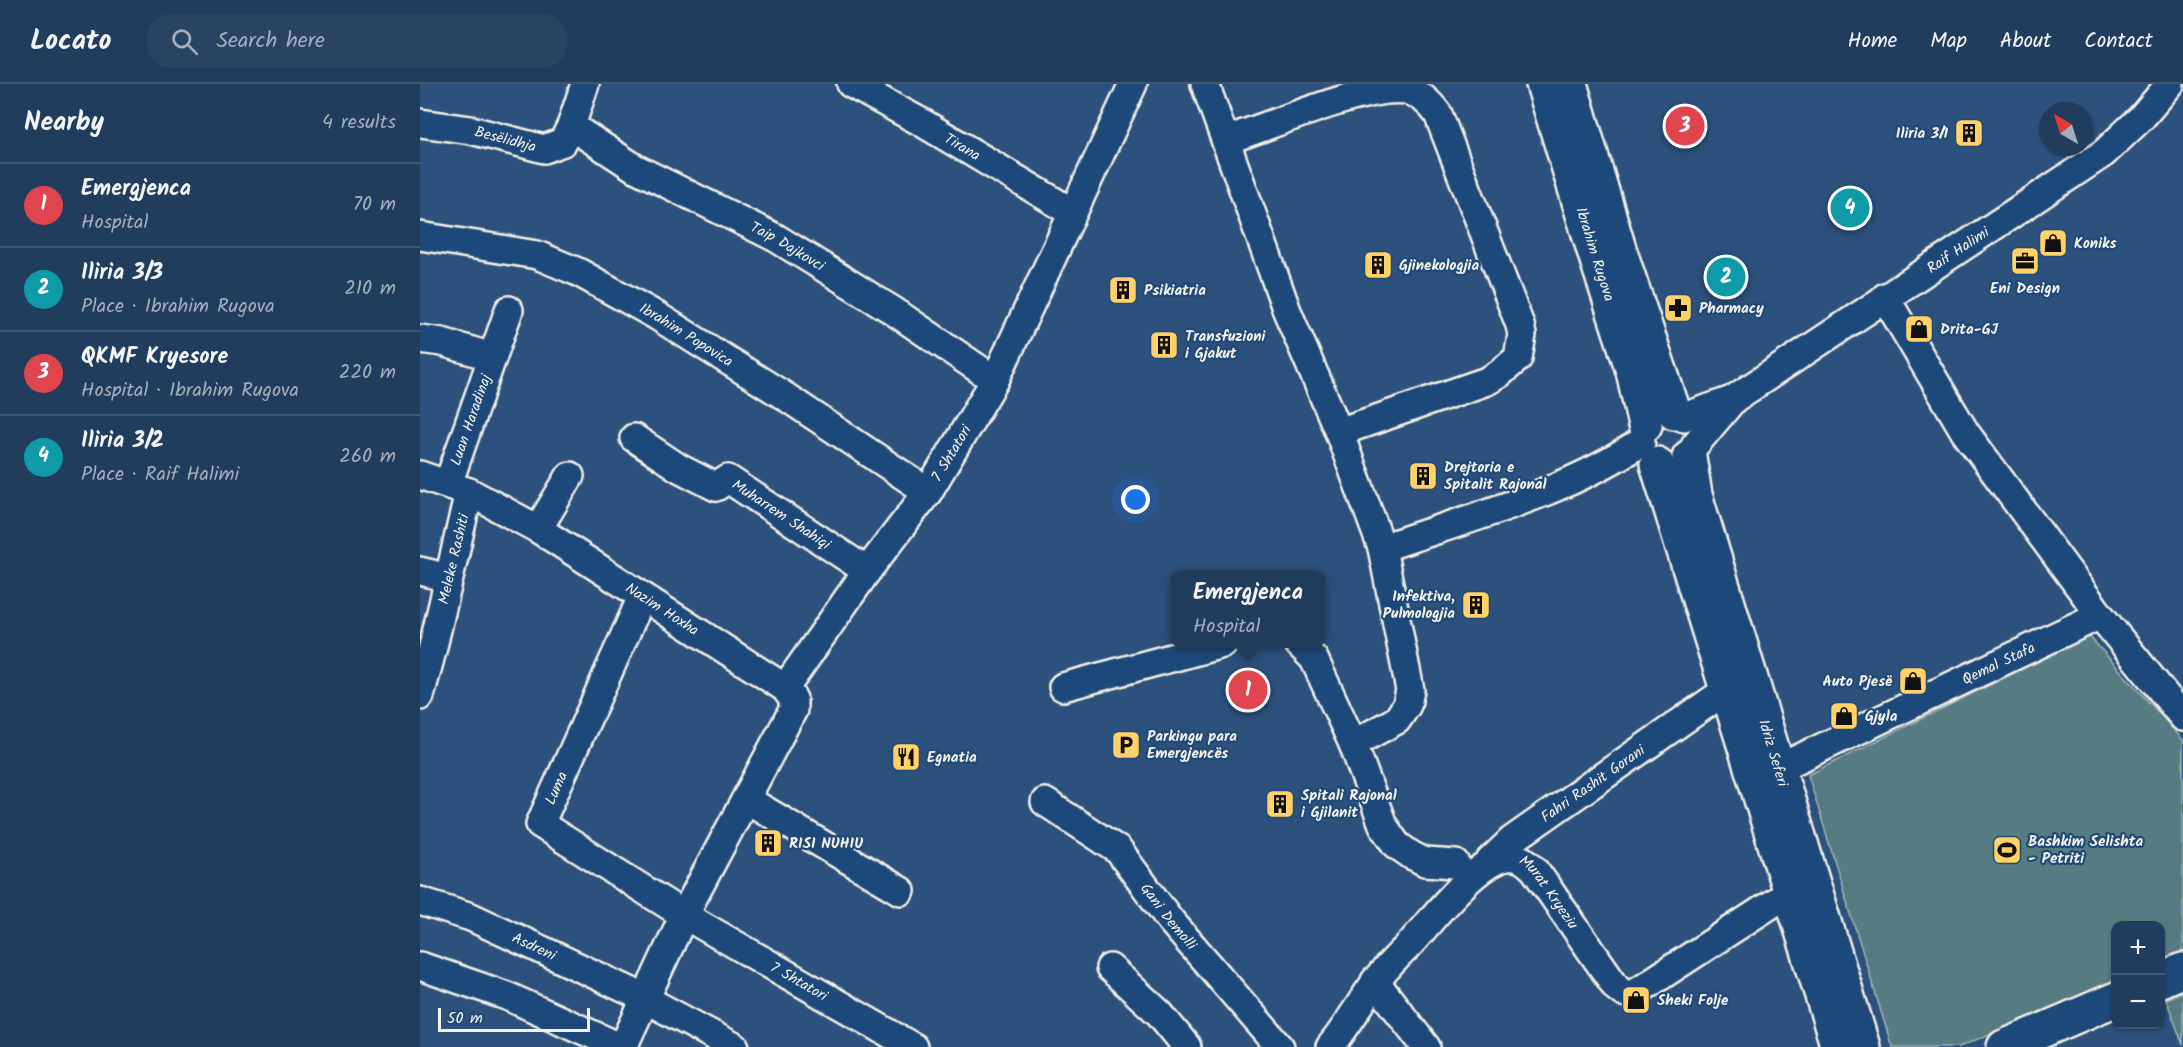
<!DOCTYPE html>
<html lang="en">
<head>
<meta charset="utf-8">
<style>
	:root { --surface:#213d5d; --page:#294463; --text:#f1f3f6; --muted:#a2aebc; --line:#3e5672; --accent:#d6ab8b }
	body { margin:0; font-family:Kalam,sans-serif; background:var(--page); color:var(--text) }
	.controls { position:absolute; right:18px; bottom:18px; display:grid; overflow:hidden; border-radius:12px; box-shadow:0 2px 4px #0004 }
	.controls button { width:54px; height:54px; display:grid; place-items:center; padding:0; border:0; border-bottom:2px solid var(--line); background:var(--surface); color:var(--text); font:30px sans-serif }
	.compass { position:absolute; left:1619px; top:18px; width:54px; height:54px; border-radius:50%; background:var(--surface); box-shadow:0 2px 4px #0004; rotate:321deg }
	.scale { position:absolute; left:18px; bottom:15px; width:152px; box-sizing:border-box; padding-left:6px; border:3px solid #f4f1e8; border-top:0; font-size:16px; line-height:21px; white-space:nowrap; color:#f4f1e8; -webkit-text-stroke:4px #1f4a7a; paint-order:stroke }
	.you { position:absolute; left:716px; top:416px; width:21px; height:21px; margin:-15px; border:4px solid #fff; border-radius:50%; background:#1a73e8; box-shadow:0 0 0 9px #1a73e833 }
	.badge { display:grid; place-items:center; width:39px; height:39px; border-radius:50%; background:var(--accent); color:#fff; font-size:20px; font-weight:700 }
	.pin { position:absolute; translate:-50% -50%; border:3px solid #fff; box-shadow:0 2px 6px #0006 }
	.popup { position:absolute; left:750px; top:486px; width:156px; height:78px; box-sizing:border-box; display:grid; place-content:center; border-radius:12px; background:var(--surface); filter:drop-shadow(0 2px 4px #0005); font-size:20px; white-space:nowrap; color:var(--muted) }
	.popup b { font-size:22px; color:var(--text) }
	.popup::after { content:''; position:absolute; left:50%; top:100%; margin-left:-12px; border:12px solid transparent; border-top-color:var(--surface) }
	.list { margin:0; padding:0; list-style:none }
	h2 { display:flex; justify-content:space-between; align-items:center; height:78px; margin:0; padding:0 24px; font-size:26px }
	h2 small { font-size:20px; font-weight:400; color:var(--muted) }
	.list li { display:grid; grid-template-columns:39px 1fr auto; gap:18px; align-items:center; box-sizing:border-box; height:84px; padding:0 24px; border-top:2px solid var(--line) }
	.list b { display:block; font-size:22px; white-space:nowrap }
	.list p { margin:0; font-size:20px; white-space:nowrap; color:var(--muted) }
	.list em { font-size:20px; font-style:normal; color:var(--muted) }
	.icon { flex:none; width:33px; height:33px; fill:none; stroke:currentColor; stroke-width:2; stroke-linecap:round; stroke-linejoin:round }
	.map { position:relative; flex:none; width:1763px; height:963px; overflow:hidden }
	header { display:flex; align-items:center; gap:36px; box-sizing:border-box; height:84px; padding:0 30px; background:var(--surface); border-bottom:2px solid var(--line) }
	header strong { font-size:28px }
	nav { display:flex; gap:33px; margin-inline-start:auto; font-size:21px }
	.search { width:420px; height:54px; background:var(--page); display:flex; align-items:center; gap:15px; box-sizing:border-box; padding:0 21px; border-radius:24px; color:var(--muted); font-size:22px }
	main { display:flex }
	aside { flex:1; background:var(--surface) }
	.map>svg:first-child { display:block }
	.green { fill:#567b81; stroke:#a5b6b4; stroke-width:1.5 }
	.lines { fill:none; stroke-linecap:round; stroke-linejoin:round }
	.minor-casing { stroke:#f4f1e8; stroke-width:32 }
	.major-casing { stroke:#f4f1e8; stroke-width:38 }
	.minor { stroke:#1f4a7a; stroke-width:27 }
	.major { stroke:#1f4a7a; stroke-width:33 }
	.labels { text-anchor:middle; stroke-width:4.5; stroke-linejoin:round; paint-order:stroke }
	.poi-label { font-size:15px; font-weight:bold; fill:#f4f1e8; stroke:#1f4a7a; text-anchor:start }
	.street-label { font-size:15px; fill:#f4f1e8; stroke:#1f4a7a }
</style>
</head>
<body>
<header>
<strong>Locato</strong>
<div class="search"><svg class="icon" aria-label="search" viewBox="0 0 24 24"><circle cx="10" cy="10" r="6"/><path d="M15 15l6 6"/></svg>Search here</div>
<nav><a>Home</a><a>Map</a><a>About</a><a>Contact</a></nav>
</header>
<main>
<aside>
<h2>Nearby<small>4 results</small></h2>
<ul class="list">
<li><span class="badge" style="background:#e0444e">1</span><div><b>Emergjenca</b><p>Hospital</p></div><em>70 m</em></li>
<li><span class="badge" style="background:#0f9aa8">2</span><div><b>Iliria 3/3</b><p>Place · Ibrahim Rugova</p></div><em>210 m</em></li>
<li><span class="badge" style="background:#e0444e">3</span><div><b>QKMF Kryesore</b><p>Hospital · Ibrahim Rugova</p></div><em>220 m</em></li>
<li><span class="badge" style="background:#0f9aa8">4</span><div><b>Iliria 3/2</b><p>Place · Raif Halimi</p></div><em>260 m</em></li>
</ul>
</aside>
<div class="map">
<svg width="1763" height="963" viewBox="0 0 1763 963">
	<rect width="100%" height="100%" fill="#2c517c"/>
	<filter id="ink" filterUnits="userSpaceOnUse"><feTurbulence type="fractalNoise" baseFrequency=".0167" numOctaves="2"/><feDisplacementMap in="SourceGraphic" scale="12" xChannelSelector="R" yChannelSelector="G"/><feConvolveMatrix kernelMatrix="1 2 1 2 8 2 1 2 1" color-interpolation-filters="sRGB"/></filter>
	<g filter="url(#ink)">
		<path class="green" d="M1669,552L1763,656V868L1741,879L1740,842H1696L1695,897L1539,963H1472L1388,691Z
			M1763,907V961L1746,915Z"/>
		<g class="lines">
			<g class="minor-casing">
				<g id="minor">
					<path id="s1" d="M431,0L501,38L652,128"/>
					<path d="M785,0L867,227L919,348L962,464L990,606L987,621L977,636L933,660"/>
					<path id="s2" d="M0,39L51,46L124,65L143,58L151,42L165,0"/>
					<path id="s3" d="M151,42L215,84L356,154L472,226L575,296"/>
					<path d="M806,56C849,43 945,0 986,6C1000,9 1010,19 1018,30L1100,241L1102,251L1098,274L1079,290L1067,297L919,348"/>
					<path id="s4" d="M0,152L117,171L158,188L237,232L366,313L508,408"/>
					<path d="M1465,213L1545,348L1680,531"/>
					<path d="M0,255L22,258L72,273"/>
					<path id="s5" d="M1264,333L1312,316L1684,69L1721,34L1750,0"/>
					<path id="s6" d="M214,354L259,384L296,403L308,395L447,487"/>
					<path d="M1275,361L1312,317"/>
					<path id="s7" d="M0,391L49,408L118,445L365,604"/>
					<path id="s8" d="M28,400L89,226"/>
					<path d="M118,445L150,392"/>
					<path d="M962,464C1046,435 1149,408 1221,358"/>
					<path d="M0,487L29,494"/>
					<path id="s9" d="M222,513L120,740L264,831L493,963"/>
					<path d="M879,560L894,575L933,660L963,741L977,761L991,771L1005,778L1036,780"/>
					<path d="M643,603L803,560"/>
					<path id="s10" d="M0,612L12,567L49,408"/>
					<path id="s11" d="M1359,684L1680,531L1763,633"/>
					<path d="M326,715L481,807"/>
					<path id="s12" d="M625,718L698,766L750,836L860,963"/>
					<path id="s13" d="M1070,777L1092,756L1308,605"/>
					<path id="s14" d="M0,817L51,833L212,908L315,963"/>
					<path d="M0,882L87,912L200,963"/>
					<path d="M690,884L740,930L767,963"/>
					<path d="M955,897L1006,963"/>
					<path id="s15" d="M203,963L264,831L373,626V615L365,604L447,487L508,408L575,296L713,0"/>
					<path id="s16" d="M910,963C927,943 939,920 955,899C965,884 979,871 992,858C1013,834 1056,778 1087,773C1099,771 1107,778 1115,786L1197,904C1205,911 1210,910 1219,906L1370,808"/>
				</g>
			</g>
			<g class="major-casing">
				<g id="major">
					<path id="s17" d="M1123,0L1176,173L1213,287L1225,341"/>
					<path d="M1150,0L1199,165L1254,328"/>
					<path id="s18" d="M1269,373L1275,411L1443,963"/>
					<path d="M1237,380L1418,963"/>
					<path d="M1740,896L1763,886"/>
					<path d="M1584,963L1696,915"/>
				</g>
			</g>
			<use href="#minor" class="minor"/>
			<use href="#major" class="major"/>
		</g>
	</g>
	<defs>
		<g id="building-square" transform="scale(1.5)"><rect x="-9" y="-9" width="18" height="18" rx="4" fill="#ffd166" stroke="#1f4a7a"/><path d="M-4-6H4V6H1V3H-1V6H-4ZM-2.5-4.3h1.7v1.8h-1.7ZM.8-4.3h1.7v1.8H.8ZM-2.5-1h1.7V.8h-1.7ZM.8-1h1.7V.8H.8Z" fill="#111"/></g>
		<g id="shop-square" transform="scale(1.5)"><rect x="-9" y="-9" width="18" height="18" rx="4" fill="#ffd166" stroke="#1f4a7a"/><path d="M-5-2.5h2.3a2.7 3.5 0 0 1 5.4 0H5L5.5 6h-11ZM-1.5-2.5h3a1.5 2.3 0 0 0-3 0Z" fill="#111"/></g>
		<g id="office-square" transform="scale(1.5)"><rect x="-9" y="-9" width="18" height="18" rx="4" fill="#ffd166" stroke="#1f4a7a"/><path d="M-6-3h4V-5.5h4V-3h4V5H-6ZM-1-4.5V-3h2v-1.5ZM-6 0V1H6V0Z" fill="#111"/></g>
		<g id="pharmacy-square" transform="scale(1.5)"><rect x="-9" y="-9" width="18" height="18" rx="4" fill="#ffd166" stroke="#1f4a7a"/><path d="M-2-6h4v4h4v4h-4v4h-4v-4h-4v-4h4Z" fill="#111"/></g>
		<g id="parking-square" transform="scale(1.5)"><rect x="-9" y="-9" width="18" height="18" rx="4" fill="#ffd166" stroke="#1f4a7a"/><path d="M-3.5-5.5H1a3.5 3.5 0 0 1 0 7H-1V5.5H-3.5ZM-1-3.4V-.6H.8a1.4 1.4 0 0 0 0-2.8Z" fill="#111"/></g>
		<g id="restaurant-square" transform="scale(1.5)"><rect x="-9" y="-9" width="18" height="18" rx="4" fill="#ffd166" stroke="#1f4a7a"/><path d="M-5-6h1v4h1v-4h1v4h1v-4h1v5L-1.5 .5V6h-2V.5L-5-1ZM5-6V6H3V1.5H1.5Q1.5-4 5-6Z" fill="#111"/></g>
		<g id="stadium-square" transform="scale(1.5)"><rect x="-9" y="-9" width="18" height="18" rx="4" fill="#ffd166" stroke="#1f4a7a"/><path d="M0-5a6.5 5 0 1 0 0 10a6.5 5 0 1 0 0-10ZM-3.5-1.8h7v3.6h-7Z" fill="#111"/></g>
	</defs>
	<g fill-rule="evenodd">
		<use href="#building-square" x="1549" y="49"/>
		<use href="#shop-square" x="1633" y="159"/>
		<use href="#office-square" x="1605" y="177"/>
		<use href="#building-square" x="958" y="181"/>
		<use href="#building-square" x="703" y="206"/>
		<use href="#pharmacy-square" x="1258" y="224"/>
		<use href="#shop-square" x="1499" y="245"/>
		<use href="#building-square" x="744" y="261"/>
		<use href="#building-square" x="1003" y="392"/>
		<use href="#building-square" x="1056" y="521"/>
		<use href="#shop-square" x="1493" y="597"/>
		<use href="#shop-square" x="1424" y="632"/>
		<use href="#parking-square" x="706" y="661"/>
		<use href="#restaurant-square" x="486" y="673"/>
		<use href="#building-square" x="860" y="720"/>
		<use href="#building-square" x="348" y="759"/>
		<use href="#stadium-square" x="1587" y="766"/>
		<use href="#shop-square" x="1216" y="916"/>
	</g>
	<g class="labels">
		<g class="poi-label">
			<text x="1528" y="54" text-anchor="end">Iliria 3/1</text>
			<text x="1654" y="164">Koniks</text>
			<text x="979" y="186">Gjinekologjia</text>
			<text x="1605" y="209" text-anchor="middle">Eni Design</text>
			<text x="724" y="211">Psikiatria</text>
			<text x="1279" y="229">Pharmacy</text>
			<text x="1520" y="250">Drita-GJ</text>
			<text x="765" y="257">Transfuzioni<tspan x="765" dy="17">i Gjakut</tspan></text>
			<text x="1024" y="388">Drejtoria e<tspan x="1024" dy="17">Spitalit Rajonal</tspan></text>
			<text x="1035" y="517" text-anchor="end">Infektiva,<tspan x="1035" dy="17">Pulmologjia</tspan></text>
			<text x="1472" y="602" text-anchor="end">Auto Pjesë</text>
			<text x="1445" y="637">Gjyla</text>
			<text x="727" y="657">Parkingu para<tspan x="727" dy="17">Emergjencës</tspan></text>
			<text x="507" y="678">Egnatia</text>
			<text x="881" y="716">Spitali Rajonal<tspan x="881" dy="17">i Gjilanit</tspan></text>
			<text x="1608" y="762">Bashkim Selishta<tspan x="1608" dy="17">- Petriti</tspan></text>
			<text x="369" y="764">RISI NUHIU</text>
			<text x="1237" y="921">Sheki Folje</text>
		</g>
		<g class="street-label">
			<text dy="5" stroke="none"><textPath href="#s2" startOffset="87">Besëlidhja</textPath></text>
			<text dy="5" stroke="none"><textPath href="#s1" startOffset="128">Tirana</textPath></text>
			<text dy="5" stroke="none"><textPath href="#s3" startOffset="248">Taip Dajkovci</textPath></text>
			<text dy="5" stroke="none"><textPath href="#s5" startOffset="322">Raif Halimi</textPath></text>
			<text dy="5" stroke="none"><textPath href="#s17" startOffset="178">Ibrahim Rugova</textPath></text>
			<text dy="5" stroke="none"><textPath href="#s4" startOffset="288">Ibrahim Popovica</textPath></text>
			<text dy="5" stroke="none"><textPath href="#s8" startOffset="68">Luan Haradinaj</textPath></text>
			<text dy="5" stroke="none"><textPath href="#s15" startOffset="690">7 Shtatori</textPath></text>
			<text dy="5" stroke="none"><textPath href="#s6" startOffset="174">Muharrem Shahiqi</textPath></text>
			<text dy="5" stroke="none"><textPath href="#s10" startOffset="141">Meleke Rashiti</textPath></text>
			<text dy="5" stroke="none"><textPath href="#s7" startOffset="278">Nazim Hoxha</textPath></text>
			<text dy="5" stroke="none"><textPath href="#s11" startOffset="243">Qemal Stafa</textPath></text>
			<text dy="5" stroke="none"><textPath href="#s18" startOffset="308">Idriz Seferi</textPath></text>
			<text dy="5" stroke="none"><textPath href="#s13" startOffset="129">Fahri Rashit Gorani</textPath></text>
			<text transform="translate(136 704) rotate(-66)" y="5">Luma</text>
			<text dy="5" stroke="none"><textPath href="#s16" startOffset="321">Murat Kryeziu</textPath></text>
			<text dy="5" stroke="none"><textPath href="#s12" startOffset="171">Gani Demolli</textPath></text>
			<text dy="5" stroke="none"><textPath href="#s14" startOffset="123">Asdreni</textPath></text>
			<text dy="5" stroke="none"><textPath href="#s9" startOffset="552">7 Shtatori</textPath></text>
		</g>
	</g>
</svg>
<div class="controls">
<button>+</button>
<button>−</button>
</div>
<svg class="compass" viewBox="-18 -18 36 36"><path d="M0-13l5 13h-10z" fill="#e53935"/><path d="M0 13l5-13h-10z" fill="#a2aebc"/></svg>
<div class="scale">50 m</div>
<div class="you"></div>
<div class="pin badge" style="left:828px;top:606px;background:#e0444e">1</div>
<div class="popup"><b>Emergjenca</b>Hospital</div>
<div class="pin badge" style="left:1306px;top:193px;background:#0f9aa8">2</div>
<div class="pin badge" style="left:1265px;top:42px;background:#e0444e">3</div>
<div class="pin badge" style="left:1430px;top:124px;background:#0f9aa8">4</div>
</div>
</main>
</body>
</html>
